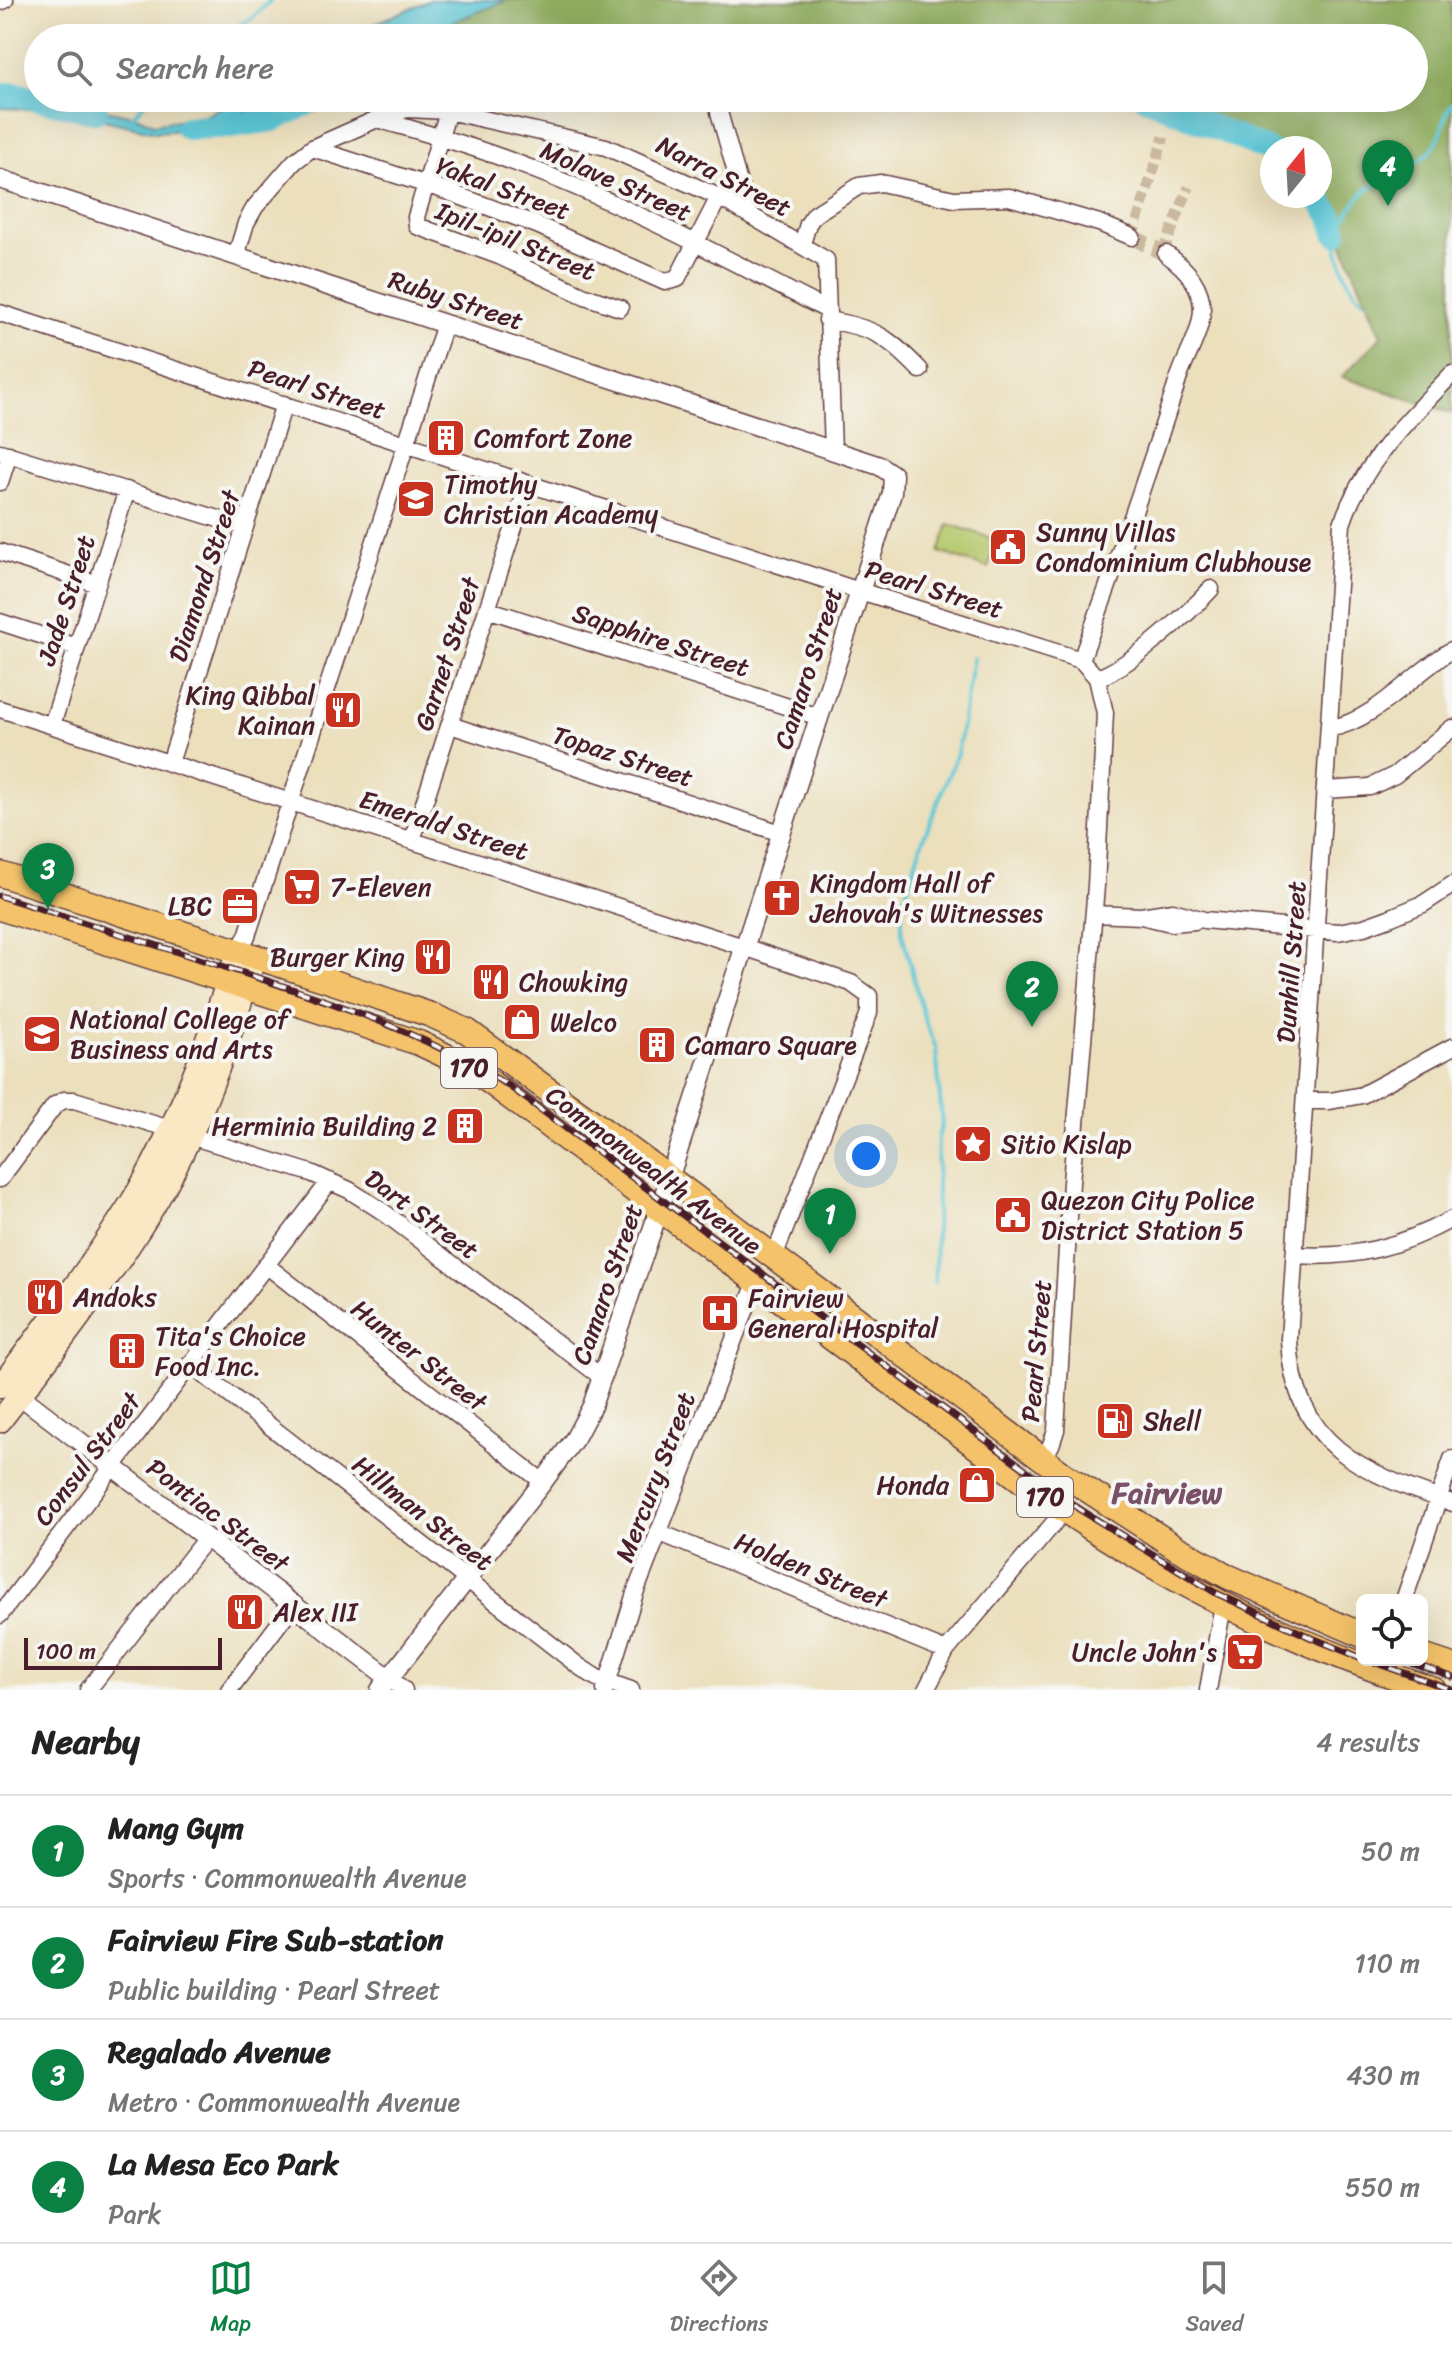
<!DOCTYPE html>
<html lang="en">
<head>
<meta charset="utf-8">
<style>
	:root { --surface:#fff; --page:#f2f2f2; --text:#222; --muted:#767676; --line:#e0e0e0; --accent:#0b8043 }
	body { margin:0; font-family:Sriracha,sans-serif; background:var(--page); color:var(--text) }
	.controls { position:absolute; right:24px; bottom:24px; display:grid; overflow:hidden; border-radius:12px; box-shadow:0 8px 32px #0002 }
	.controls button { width:72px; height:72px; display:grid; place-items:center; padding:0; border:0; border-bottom:2px solid var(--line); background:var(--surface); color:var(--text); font:40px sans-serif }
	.compass { position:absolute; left:1260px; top:136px; width:72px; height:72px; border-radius:50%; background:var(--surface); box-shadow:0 8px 32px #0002; rotate:18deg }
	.scale { position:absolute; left:24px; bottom:20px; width:198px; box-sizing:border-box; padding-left:8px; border:4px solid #4a1f2b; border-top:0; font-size:22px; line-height:28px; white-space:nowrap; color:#4a1f2b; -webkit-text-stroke:6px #f6f6f2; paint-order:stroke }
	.you { position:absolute; left:866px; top:1156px; width:28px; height:28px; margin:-20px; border:6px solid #fff; border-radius:50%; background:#1a73e8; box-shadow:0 0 0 12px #1a73e833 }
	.badge { display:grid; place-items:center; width:52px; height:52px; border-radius:50%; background:var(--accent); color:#fff; font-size:26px; font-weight:700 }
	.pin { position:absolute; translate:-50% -66px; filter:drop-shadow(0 2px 4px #0008) }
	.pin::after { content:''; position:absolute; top:42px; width:28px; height:24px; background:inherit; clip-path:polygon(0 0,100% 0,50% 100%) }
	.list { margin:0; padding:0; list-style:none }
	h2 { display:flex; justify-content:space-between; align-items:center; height:104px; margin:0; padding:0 32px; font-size:34px }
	h2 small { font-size:26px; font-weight:400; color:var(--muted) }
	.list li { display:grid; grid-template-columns:52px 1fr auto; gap:24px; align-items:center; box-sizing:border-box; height:112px; padding:0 32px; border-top:2px solid var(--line) }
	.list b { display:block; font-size:30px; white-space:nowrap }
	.list p { margin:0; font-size:26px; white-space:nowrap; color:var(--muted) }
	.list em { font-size:26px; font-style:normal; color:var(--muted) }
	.icon { flex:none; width:44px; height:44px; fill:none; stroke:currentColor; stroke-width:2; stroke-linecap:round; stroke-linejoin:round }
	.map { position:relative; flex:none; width:1452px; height:1690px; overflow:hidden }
	.search { position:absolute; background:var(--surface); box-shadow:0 8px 32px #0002; left:24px; right:24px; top:24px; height:88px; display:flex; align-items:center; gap:20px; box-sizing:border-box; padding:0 28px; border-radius:44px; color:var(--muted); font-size:30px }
	.sheet { height:552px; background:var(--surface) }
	nav { display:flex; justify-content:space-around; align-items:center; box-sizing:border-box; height:112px; border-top:2px solid var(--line); background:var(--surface); font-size:22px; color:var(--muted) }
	nav a { display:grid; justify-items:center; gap:4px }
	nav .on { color:var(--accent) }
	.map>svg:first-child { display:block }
	.green { fill:#b4c86b; stroke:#7f744b; stroke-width:2 }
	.forest { fill:#8fac5f; stroke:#6c6645; stroke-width:2 }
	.water { fill:#5dc8d7; stroke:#547481; stroke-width:2 }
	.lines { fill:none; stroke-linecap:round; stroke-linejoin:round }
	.stream { stroke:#5dc8d7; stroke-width:4 }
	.river { stroke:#5dc8d7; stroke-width:24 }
	.pedestrian-tunnel { stroke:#cbb99f; stroke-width:11; stroke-dasharray:11 5.5; stroke-linecap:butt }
	.minor-tunnel { stroke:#cbb99f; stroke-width:16; stroke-dasharray:16 8; stroke-linecap:butt }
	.minor-casing { stroke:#623c41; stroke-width:19 }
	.tertiary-casing { stroke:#623c41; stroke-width:21 }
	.secondary-casing { stroke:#623c41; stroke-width:25 }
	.primary-casing { stroke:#623c41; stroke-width:27 }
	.minor { stroke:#fff; stroke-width:16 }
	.tertiary { stroke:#fff; stroke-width:18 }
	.secondary { stroke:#fae7c3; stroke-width:22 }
	.primary { stroke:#f3c26a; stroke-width:24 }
	.rail-casing { stroke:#4a1f2b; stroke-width:7 }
	.rail { stroke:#f6f6f2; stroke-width:4; stroke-dasharray:12; stroke-linecap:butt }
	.labels { text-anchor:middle; stroke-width:8; stroke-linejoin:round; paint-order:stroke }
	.shield { fill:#f6f6f2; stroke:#7e6067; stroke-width:2 }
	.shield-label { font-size:24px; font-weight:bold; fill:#4a1f2b }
	.street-label { font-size:26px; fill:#4a1f2b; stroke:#f6f6f2 }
	.poi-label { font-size:26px; fill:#4a1f2b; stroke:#f6f6f2; text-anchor:start }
	.quarter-label { font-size:30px; font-weight:bold; fill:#7a5169; stroke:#f6f6f2 }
</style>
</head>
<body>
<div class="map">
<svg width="1452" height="1690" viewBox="0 0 1452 1690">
	<rect width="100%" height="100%" fill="#f6f6f2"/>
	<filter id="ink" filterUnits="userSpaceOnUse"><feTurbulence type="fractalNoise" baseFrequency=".0125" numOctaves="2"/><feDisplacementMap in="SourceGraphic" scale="16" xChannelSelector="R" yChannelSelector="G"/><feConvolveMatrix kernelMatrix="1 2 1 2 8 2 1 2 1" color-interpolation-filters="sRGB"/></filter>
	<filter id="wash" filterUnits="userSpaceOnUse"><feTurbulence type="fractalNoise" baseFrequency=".006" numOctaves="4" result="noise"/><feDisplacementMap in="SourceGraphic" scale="32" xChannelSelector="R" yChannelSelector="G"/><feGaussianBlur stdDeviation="1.8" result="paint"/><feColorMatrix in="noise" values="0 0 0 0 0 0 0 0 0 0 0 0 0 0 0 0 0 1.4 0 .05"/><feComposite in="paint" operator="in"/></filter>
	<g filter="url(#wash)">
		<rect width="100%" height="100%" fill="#ebdfbc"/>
		<path class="green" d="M949,524L997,540L988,568L939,552Z"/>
		<path class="forest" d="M507,0H1452V413L1342,377L1381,336L1331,216L1317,196H1320V148H1272V152L1146,98H1414V38H414Z"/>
		<path class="water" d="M430,0H507L413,38H341Z
			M236,98H273L214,128L156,132L95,118L80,111L0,108V103L97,108L138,117L154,124L207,115Z"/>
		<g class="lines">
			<path class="stream" d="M218,38L252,18L271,0
				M132,117L149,98
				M1363,300C1345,284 1338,257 1336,233C1345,220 1356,197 1369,188C1389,176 1418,167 1433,148C1444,134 1444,111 1452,104
				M935,1282L938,1137L942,1125L936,1048L924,1018L902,933V906L922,842L957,754L973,658"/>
			<path class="river" d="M0,95L15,94L96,112
				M1146,98L1272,152
				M187,128L230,126L273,120L319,98
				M1317,196L1331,216L1336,233"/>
		</g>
	</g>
	<g filter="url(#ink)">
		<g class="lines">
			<path class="pedestrian-tunnel" d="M1132,237L1164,137
				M1163,252L1189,187"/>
			<path class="minor-tunnel" d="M1132,237L1166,254"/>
			<g class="minor-casing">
				<path id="minor" d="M0,2L5,0
					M448,111L416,217L417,226L499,256L585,296L620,308
					M719,112L747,212
					M377,119C418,131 459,142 500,157C613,197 720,256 827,310
					M312,148L446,191L537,225L665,282L677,279L719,197
					M802,244L808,224L815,214L859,186L881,183L954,199L1009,197L1099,223L1132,237
					M236,256L246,223L255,207L294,162L312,148L377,119L407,109L448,111L606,147L719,197L826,260L833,450
					M0,313L860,591L1081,660L1097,678L1105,713L1096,886L1071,1183L1056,1430L1051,1445L1042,1459
					M827,320C875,328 887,336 920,370
					M1452,374C1408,420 1362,463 1342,524L1289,1339C1294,1446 1361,1472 1452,1503
					M0,452L245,527
					M0,482L9,454
					M0,552L97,584
					M487,609L819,717
					M0,622L77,647
					M1081,660C1115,568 1147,476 1177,383C1184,359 1202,333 1202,308C1201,284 1185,267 1166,254
					M1097,678C1128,668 1189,613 1211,589
					M0,709L744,947L851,983L869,996V1013L774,1257
					M52,725L127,490
					M450,725L781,833
					M1331,728C1375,721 1414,672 1452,650
					M170,763L284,404
					M1326,790L1370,787L1395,775L1452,728
					M412,840L528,484
					M1094,914L1141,916L1171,923L1195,921
					M1141,916L1173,911L1204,920L1338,932L1364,927L1389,918L1423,904L1452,885
					M238,951L247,936L445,324
					M1306,1101H1330L1362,1095L1452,1047
					M190,1136L311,1173L349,1190L382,1211L603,1378
					M0,1179L55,1105L64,1100H74L170,1129
					M1295,1255C1354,1259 1400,1247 1452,1219
					M266,1265L543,1482
					M190,1364L580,1667L597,1678L631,1690
					M658,1532L946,1651
					M1404,1600L1452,1459
					M0,1615L330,1181
					M389,1678L404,1690
					M88,1690L206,1538
					M229,1690L293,1605
					M605,1690L635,1593L756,1283
					M926,1690L946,1651L1064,1511
					M1208,1690L1223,1605"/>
			</g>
			<g class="tertiary-casing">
				<path id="tertiary" d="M0,179L880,466L893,475L892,493L659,1210L592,1406L575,1438L543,1482L380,1690
					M10,1388L389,1678"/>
			</g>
			<g class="secondary-casing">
				<path id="secondary" d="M0,1387C45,1327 91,1266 131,1203C179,1125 209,1037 238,951
					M0,1421C52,1354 105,1286 149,1214C198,1135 228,1045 255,956"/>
			</g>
			<g class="primary-casing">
				<path id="primary" d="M0,874L336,983L431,1015L467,1031L669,1178L1063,1474L1177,1548L1229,1577L1362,1635
					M0,908L419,1043L459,1062L490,1082L1025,1483C1154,1576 1283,1641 1434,1690
					M1422,1656L1452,1666"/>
			</g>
			<use href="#minor" class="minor"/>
			<use href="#tertiary" class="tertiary"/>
			<use href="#secondary" class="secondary"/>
			<use href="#primary" class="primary"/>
			<g class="rail-casing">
				<path id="rail" d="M0,896C74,919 148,943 222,966C324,999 417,1029 509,1086L1079,1509L1216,1593L1312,1638L1362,1658
					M1368,1660L1452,1690
					M1402,1660L1452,1677"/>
			</g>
			<use href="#rail" class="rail"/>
		</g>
	</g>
	<defs>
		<g id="building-square" transform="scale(2)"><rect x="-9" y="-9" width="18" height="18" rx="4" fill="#c8321e" stroke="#f6f6f2"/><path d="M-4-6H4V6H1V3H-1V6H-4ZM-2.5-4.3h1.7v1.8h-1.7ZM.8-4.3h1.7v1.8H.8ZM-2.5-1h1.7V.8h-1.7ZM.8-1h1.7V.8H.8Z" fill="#fff"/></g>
		<g id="school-square" transform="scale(2)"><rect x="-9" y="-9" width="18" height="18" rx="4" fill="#c8321e" stroke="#f6f6f2"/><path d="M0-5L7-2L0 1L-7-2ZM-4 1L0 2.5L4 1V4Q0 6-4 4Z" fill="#fff"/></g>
		<g id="civic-square" transform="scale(2)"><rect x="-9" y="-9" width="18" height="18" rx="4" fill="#c8321e" stroke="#f6f6f2"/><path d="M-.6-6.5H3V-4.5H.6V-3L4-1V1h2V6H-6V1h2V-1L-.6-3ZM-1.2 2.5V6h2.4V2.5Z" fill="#fff"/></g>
		<g id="restaurant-square" transform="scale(2)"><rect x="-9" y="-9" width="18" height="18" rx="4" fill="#c8321e" stroke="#f6f6f2"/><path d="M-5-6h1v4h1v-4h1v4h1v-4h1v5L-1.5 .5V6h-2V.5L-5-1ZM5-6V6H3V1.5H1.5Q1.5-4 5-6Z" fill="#fff"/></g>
		<g id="supermarket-square" transform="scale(2)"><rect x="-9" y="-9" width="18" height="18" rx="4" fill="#c8321e" stroke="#f6f6f2"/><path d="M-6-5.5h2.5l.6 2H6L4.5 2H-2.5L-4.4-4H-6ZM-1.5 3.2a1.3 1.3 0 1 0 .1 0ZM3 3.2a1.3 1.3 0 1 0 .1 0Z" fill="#fff"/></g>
		<g id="church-square" transform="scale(2)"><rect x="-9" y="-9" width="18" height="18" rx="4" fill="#c8321e" stroke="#f6f6f2"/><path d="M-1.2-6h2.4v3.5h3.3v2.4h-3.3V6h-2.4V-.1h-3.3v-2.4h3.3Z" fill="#fff"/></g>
		<g id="office-square" transform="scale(2)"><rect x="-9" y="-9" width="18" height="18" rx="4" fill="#c8321e" stroke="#f6f6f2"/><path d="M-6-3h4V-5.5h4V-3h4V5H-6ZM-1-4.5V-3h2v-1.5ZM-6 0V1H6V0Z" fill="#fff"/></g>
		<g id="shop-square" transform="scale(2)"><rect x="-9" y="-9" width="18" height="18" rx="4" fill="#c8321e" stroke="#f6f6f2"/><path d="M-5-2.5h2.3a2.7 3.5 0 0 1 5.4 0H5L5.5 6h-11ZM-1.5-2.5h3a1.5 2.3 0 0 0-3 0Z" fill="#fff"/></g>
		<g id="university-square" transform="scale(2)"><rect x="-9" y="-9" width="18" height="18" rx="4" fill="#c8321e" stroke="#f6f6f2"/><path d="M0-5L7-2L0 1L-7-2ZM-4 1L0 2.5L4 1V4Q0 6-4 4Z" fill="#fff"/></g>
		<g id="sight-square" transform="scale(2)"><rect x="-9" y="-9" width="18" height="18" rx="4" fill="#c8321e" stroke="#f6f6f2"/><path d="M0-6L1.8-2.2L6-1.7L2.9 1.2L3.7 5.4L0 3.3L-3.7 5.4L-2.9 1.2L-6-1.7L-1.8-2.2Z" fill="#fff"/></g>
		<g id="hospital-square" transform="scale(2)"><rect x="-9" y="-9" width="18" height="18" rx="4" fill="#c8321e" stroke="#f6f6f2"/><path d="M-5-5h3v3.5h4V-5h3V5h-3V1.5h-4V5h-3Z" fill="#fff"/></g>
		<g id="fuel-square" transform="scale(2)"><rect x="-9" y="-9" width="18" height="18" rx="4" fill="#c8321e" stroke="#f6f6f2"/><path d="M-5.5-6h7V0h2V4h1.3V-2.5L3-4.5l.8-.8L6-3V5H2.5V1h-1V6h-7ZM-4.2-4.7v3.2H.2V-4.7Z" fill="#fff"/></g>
	</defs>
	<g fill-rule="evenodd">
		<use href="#building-square" x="446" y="438"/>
		<use href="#school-square" x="416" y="499"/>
		<use href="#civic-square" x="1008" y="547"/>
		<use href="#restaurant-square" x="343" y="710"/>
		<use href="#supermarket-square" x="302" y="887"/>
		<use href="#church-square" x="782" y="898"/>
		<use href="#office-square" x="240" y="906"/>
		<use href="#restaurant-square" x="433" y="957"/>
		<use href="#restaurant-square" x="491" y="982"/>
		<use href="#shop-square" x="522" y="1022"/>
		<use href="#university-square" x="42" y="1034"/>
		<use href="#building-square" x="657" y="1045"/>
		<use href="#building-square" x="465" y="1126"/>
		<use href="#sight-square" x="973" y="1144"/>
		<use href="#civic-square" x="1013" y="1215"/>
		<use href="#restaurant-square" x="45" y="1297"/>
		<use href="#hospital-square" x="720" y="1313"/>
		<use href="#building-square" x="127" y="1351"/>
		<use href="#fuel-square" x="1115" y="1421"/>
		<use href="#shop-square" x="977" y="1485"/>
		<use href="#restaurant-square" x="245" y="1612"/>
		<use href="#supermarket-square" x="1245" y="1652"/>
	</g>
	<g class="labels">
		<g class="shield">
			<rect x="441" y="1048" width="56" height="40" rx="6"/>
			<rect x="1017" y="1477" width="56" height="40" rx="6"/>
		</g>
		<g class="shield-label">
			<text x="469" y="1076">170</text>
			<text x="1045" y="1505">170</text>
		</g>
		<g class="street-label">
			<text transform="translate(724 176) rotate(27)" y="9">Narra Street</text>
			<text transform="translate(616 181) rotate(24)" y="9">Molave Street</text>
			<text transform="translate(503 188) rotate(20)" y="9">Yakal Street</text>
			<text transform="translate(516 241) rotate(22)" y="9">Ipil-ipil Street</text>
			<text transform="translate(456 300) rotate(18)" y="9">Ruby Street</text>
			<text transform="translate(317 389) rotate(18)" y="9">Pearl Street</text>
			<text transform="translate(204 576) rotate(-72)" y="9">Diamond Street</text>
			<text transform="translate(934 589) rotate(17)" y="9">Pearl Street</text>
			<text transform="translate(66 600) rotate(-72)" y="9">Jade Street</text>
			<text transform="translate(661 640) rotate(18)" y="9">Sapphire Street</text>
			<text transform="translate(447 654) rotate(-72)" y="9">Garnet Street</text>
			<text transform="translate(808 668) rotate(-72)" y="9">Camaro Street</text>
			<text transform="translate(623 756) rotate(18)" y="9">Topaz Street</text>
			<text transform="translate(444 825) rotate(18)" y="9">Emerald Street</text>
			<text transform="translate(1291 962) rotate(-86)" y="9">Dunhill Street</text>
			<text transform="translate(654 1170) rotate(37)" y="9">Commonwealth Avenue</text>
			<text transform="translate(422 1214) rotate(36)" y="9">Dart Street</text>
			<text transform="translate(607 1284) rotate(-71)" y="9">Camaro Street</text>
			<text transform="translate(1036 1351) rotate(-85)" y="9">Pearl Street</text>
			<text transform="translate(419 1355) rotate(38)" y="9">Hunter Street</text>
			<text transform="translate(87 1459) rotate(-53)" y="9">Consul Street</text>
			<text transform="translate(655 1477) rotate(-69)" y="9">Mercury Street</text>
			<text transform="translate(423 1513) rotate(38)" y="9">Hillman Street</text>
			<text transform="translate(218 1515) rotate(37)" y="9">Pontiac Street</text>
			<text transform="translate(811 1570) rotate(22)" y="9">Holden Street</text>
		</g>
		<g class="poi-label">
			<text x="474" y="447">Comfort Zone</text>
			<text x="444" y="493">Timothy<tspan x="444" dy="30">Christian Academy</tspan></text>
			<text x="1036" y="541">Sunny Villas<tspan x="1036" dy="30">Condominium Clubhouse</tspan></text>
			<text x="315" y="704" text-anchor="end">King Qibbal<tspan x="315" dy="30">Kainan</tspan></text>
			<text x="810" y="892">Kingdom Hall of<tspan x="810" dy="30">Jehovah's Witnesses</tspan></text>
			<text x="330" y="896">7-Eleven</text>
			<text x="212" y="915" text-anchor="end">LBC</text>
			<text x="405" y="966" text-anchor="end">Burger King</text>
			<text x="519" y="991">Chowking</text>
			<text x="70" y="1028">National College of<tspan x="70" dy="30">Business and Arts</tspan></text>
			<text x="550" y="1031">Welco</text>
			<text x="685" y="1054">Camaro Square</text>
			<text x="437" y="1135" text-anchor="end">Herminia Building 2</text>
			<text x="1001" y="1153">Sitio Kislap</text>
			<text x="1041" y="1209">Quezon City Police<tspan x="1041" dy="30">District Station 5</tspan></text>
			<text x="73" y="1306">Andoks</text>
			<text x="748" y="1307">Fairview<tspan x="748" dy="30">General Hospital</tspan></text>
			<text x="155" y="1345">Tita's Choice<tspan x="155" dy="30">Food Inc.</tspan></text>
			<text x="1143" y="1430">Shell</text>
			<text x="949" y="1494" text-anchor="end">Honda</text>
			<text x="273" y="1621">Alex III</text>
			<text x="1217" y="1661" text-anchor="end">Uncle John's</text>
		</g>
		<g class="quarter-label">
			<text x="1167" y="1503">Fairview</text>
		</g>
	</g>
</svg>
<div class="controls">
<button><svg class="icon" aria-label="locate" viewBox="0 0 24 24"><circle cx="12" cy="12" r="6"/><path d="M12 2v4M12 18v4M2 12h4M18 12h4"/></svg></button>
</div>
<svg class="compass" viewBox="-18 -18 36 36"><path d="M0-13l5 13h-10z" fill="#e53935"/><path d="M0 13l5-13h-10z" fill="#767676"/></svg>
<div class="scale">100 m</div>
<div class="you"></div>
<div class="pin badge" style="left:830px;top:1254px">1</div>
<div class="pin badge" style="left:1032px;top:1027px">2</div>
<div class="pin badge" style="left:48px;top:909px">3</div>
<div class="pin badge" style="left:1388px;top:206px">4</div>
<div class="search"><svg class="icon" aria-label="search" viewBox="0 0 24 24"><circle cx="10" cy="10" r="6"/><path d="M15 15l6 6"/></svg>Search here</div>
</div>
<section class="sheet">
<h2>Nearby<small>4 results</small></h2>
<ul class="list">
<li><span class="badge">1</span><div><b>Mang Gym</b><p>Sports · Commonwealth Avenue</p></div><em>50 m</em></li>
<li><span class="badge">2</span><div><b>Fairview Fire Sub-station</b><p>Public building · Pearl Street</p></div><em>110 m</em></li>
<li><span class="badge">3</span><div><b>Regalado Avenue</b><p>Metro · Commonwealth Avenue</p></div><em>430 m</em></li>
<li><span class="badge">4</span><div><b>La Mesa Eco Park</b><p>Park</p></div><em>550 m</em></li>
</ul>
</section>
<nav>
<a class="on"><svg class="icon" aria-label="map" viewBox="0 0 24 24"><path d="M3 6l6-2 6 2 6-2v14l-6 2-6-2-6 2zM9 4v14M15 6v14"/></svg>Map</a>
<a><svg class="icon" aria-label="directions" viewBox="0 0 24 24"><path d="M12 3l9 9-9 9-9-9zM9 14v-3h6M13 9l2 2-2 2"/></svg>Directions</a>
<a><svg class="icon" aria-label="saved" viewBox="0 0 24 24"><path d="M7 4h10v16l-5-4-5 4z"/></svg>Saved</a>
</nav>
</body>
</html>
